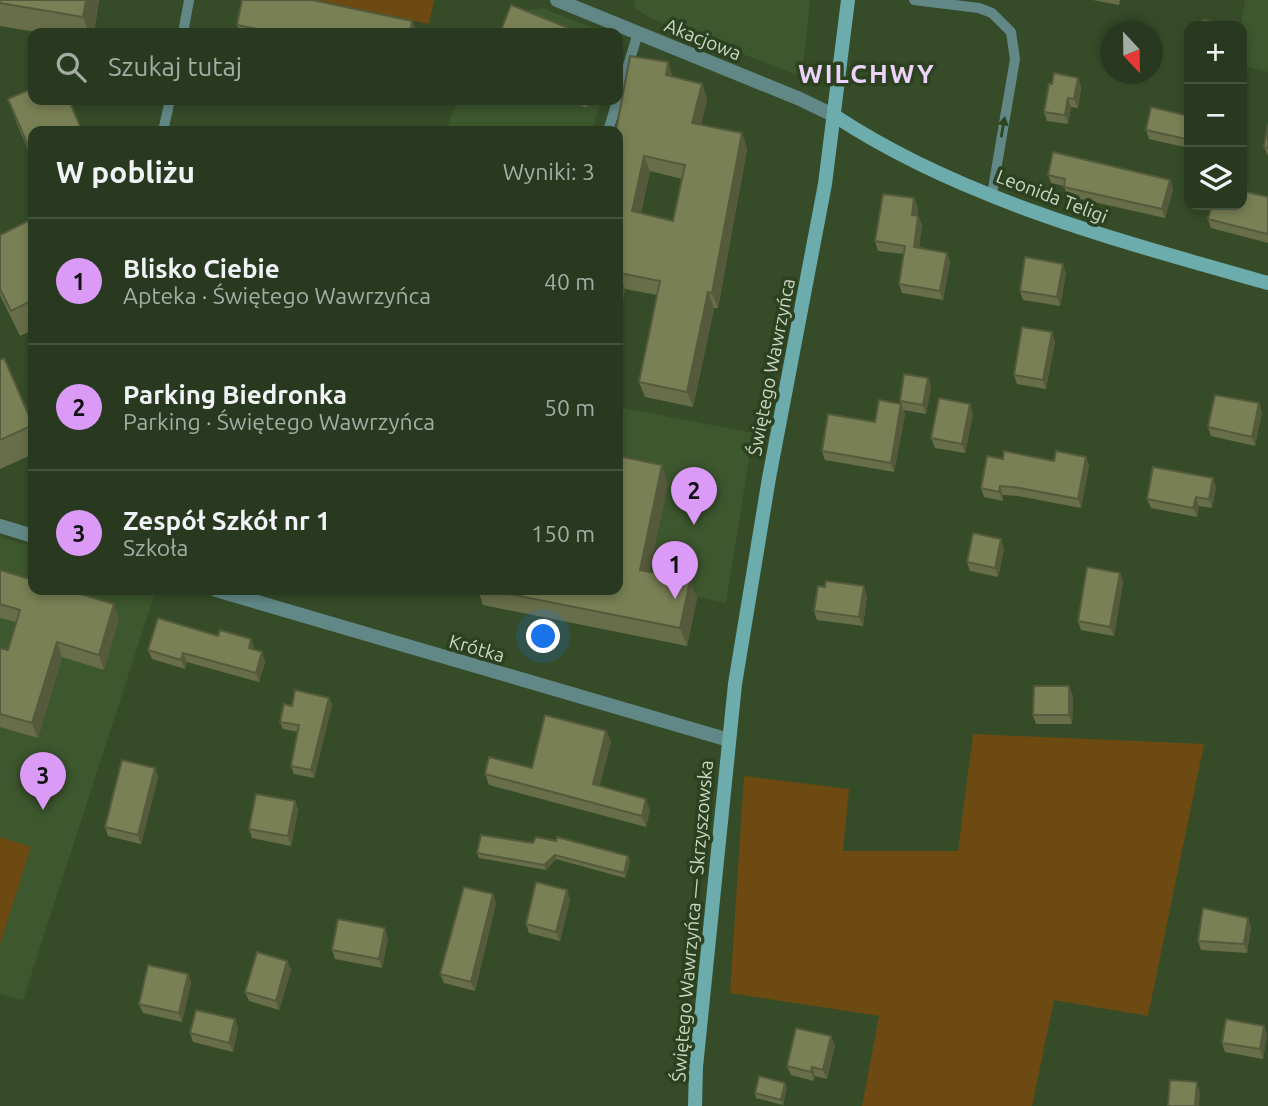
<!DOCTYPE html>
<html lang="pl">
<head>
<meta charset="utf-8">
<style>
	:root { --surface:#28391f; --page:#34442c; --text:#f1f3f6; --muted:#a5aca4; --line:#44533d; --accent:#da9af6 }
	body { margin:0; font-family:Ubuntu,sans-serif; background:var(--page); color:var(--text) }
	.controls { position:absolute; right:21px; top:21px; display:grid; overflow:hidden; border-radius:14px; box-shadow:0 4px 10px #0003 }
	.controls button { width:63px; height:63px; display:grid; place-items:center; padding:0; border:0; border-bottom:2px solid var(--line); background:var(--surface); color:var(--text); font:35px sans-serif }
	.compass { position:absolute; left:1100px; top:21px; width:63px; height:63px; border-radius:50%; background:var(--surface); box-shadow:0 4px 10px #0003; rotate:158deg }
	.you { position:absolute; left:544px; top:637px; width:24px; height:24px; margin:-18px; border:5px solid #fff; border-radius:50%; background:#1a73e8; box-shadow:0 0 0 10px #1a73e833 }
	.badge { display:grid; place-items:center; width:46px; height:46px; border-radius:50%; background:var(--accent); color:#111; font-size:23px; font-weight:700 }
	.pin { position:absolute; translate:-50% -58px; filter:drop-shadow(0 2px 4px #0008) }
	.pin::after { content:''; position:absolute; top:37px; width:24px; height:21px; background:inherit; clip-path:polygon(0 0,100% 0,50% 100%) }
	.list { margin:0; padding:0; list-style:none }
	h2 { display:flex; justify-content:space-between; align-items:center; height:91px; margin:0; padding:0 28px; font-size:30px }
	h2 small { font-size:23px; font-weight:400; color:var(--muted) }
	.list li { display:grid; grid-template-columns:46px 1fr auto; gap:21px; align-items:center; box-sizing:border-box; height:126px; padding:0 28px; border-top:2px solid var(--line) }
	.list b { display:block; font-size:26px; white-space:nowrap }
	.list p { margin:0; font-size:23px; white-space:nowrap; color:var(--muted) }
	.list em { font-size:23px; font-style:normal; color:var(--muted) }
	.icon { flex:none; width:38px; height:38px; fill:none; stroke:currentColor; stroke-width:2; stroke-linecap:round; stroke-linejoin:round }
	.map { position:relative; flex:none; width:1268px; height:1106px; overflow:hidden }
	.search { position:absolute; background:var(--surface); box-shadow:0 4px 10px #0003; left:28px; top:28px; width:595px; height:77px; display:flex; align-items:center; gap:18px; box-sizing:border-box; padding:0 24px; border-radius:14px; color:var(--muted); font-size:26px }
	.panel { position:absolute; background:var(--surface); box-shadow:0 4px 10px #0003; left:28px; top:126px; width:595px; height:469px; border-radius:14px }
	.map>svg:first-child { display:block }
	.built { fill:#3d572e }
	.green { fill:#6c4a12 }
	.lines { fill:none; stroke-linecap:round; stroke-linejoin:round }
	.lane { stroke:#618887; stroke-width:10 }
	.street { stroke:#618887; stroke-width:14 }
	.secondary { stroke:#6dacac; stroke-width:14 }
	.wall { fill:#686e49; fill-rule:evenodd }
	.shaded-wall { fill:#555a3c }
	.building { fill:#798055; stroke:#555a3c; stroke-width:2; fill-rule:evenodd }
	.oneway { fill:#2e4524 }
	.labels { text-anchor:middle; stroke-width:7; stroke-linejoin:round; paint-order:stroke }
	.street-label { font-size:19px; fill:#cbd8c4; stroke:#2b411f }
	.district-label { font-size:26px; font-weight:bold; letter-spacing:2px; fill:#edd2f9; stroke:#2b411f }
</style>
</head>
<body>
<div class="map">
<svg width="1268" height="1106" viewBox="0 0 1268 1106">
	<rect width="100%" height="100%" fill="#364c29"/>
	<path class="built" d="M634,0H810L803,68L797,75L650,18L636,9Z
		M1245,0H1268V72L1242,65L1241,26Z
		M542,8L606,33H499L515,13Z
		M458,100H602L591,131H445Z
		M618,407L753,433L726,603L618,582Z
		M0,537L33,547V590H156L23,1000L0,994Z"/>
	<path class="green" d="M318,0H434L429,24Z
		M973,734L1204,744L1148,1016L1054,1000L1032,1106H862L879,1016L730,993L744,776L849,789L843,851H958Z
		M0,837L31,847L0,944Z"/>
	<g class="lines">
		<path class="lane" d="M914,0L979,8L992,13L1011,32L1015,59L992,194
			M183,33L189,0
			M163,131L170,100
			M608,131L638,33"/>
		<path class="street" d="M557,0L800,99L835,116
			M0,526L33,536
			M216,590L729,740"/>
		<path class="secondary" d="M835,116C962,200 1123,242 1268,283
			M695,1106L696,1067L735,684L769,478L825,184L848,0"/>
	</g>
	<path class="wall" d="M0,0H99L94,33H42L0,26Z
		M1093,0H1120L1119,5Z
		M237,25L417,33H240Z
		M673,77L702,84L707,99L701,124L742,133L747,149L718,308H714L693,407L645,397L639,382L657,295L625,289L618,323V131ZM650,171L682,179L673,221L641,213Z
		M1078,78L1081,87L1078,108L1071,107L1068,124L1047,121L1044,112L1052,84Z
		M8,99L33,131V161L17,124Z
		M566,100H590L587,108Z
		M1189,116V148L1149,139L1146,130Z
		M1268,124V156L1264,147Z
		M1048,175L1170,180L1173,189L1165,218L1067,196L1064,186L1051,183Z
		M1268,197V243L1211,228L1208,219Z
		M918,207L917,215L918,216L922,225L919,247L947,253L950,262L943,300L902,293L899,284L904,254L878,251L875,241Z
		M33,231V330L20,336L0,295V235Z
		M1066,273L1060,306L1023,300L1020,291Z
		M1055,341L1046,389L1017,384L1014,375Z
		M0,360L33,424V454L0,469Z
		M928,378L931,387L926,414L903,410L905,414L894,472L825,460L822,451L875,422L901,404L900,401Z
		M1262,412L1255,446L1211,436L1208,427Z
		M973,414L965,453L935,448L931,438Z
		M1086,457L1089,466L1081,508L1018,496L1003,495V501L984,497L981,488L1003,459L1054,461Z
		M668,483L649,572L697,598L687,646L483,605L478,590H618Z
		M1216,487L1212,508L1199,506L1197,517L1151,508L1147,499Z
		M1004,548L998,577L970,571L967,562Z
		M0,570L119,618L104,670L62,657L38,738L0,727V648L8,650L16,622L0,618Z
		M1120,573L1123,582L1114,636L1081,630L1078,621Z
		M867,596L863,626L817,620L814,611Z
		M218,636L251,639L254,648V650L265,661L259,682L187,662L185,669L152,659L148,650Z
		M1073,696L1072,724H1036L1033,715Z
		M329,698L332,705L314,778L294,774L291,766L298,732L283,729L280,722L292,706Z
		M606,731L611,742L599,786L650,810L646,827L489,785L485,774L532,768Z
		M155,768L158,777L141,844L108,836L105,827Z
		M295,801L298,810L291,846L252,838L249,829Z
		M533,843L628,856L630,861L625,878L556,859L546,870L479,858L477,853Z
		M570,899L560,941L529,933L526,924Z
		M496,903L475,991L444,983L440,974Z
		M1251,927L1247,953L1201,950L1198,941Z
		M388,938L382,968L335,959L332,950Z
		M287,961L291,970L279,1010L249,1001L245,992Z
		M188,974L191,983L182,1022L143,1013L139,1004Z
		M235,1019L238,1028L233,1052L193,1042L190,1033Z
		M1267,1035L1263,1059L1225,1052L1222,1043Z
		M835,1045L827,1079L815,1076L814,1081L791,1075L787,1066Z
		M787,1087L783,1105L756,1098L755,1093Z"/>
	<path class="shaded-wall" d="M86,0H99L94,33H89L83,17Z
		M412,21L417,33H410Z
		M668,62L673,78L666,75Z
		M1078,78L1081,87L1078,108L1074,99Z
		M702,84L707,99L698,138L692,123Z
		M1068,98L1071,107L1068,124L1065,115Z
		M584,100H590L587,108Z
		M1189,123V148L1186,139Z
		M742,133L747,149L718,308L712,293Z
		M644,156L650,171L638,227L632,211Z
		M1170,180L1173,189L1165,218L1162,209Z
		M914,198L918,207L916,224L912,215Z
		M918,216L922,225L918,256L914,247Z
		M947,253L950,262L943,300L940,291Z
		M1063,264L1066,273L1060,306L1057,297Z
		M619,273L625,289L618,323V280Z
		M708,292L714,308L693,407L687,392Z
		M1052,332L1055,341L1046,389L1043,380Z
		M928,378L931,387L926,414L923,405Z
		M1259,403L1262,412L1255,446L1252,437Z
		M901,404L905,414L894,472L891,463Z
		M970,404L973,414L965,453L962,444Z
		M1086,457L1089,466L1081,508L1078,499Z
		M662,465L668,483L646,588L640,570Z
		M1213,478L1216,487L1212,508L1209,499Z
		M1000,486L1003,495V501L999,492Z
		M1196,497L1199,506L1197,517L1193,508Z
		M1001,539L1004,548L998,577L995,568Z
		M1120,573L1123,582L1114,636L1110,627Z
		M690,580L697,598L687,646L680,628Z
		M864,586L867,596L863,626L859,617Z
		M114,604L119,618L104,670L99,655Z
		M251,639L254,648L252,657L249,648Z
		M57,642L62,657L38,738L32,723Z
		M262,652L265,661L259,682L256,673Z
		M183,653L187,662L185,669L181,660Z
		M1069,686L1073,696L1072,724L1069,715Z
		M329,698L332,705L314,778L311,770Z
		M606,731L611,742L597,796L593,784Z
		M155,768L158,777L141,844L138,835Z
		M646,799L650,810L646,827L642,816Z
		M295,801L298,810L291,846L288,836Z
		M555,855L556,859L546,870L544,865Z
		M628,856L630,861L625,878L624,873Z
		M567,890L570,899L560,941L556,932Z
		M493,894L496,903L475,991L471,982Z
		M1248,918L1251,927L1247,953L1244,944Z
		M385,928L388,938L382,968L379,959Z
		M287,961L291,970L279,1010L276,1001Z
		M188,974L191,983L182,1022L179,1013Z
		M235,1019L238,1028L233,1052L229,1043Z
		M1264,1026L1267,1035L1263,1059L1260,1049Z
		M831,1036L835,1045L827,1079L823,1070Z
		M812,1067L815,1076L814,1081L811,1072Z
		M1197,1082L1200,1091L1199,1106H1195Z
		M785,1083L787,1087L783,1105L781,1100Z"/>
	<path class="building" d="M0,0H86L83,17L0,3Z
		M242,0H312L412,21L410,33H277L237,25Z
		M511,5L581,33H500Z
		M1203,20L1228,25V26H1202Z
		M630,56L668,62L666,75L702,84L692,123L742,133L712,293L708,292L687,392L639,382L660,281L619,273L618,280V131H616ZM644,156L685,165L673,221L632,211Z
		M1054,73L1078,78L1074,99L1068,98L1065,115L1044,112L1049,84H1052Z
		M33,88V100H69L82,131H33V157L8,99Z
		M1151,107L1189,116V123L1186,139L1146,130Z
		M1268,124V148L1264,147Z
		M237,128L239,131H229Z
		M1053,152L1170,180L1162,209L1064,187L1065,179L1048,175Z
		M1242,191L1268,197V230L1267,234L1208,219L1212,205H1242Z
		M883,194L914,198L912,215L918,216L914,247L947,253L940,291L899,284L905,246L875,241Z
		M28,221L33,231V300L11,311L0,289V235Z
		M1025,257L1063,264L1057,297L1020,291Z
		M1022,327L1052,332L1043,380L1014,375Z
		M4,358L33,425L0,440V360Z
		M904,374L928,378L923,405L900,401Z
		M1215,395L1259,403L1252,437L1208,427Z
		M939,398L970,404L962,444L931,438Z
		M879,400L901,404L891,463L822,451L828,414L875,422Z
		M1004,451L1054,461L1056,451L1086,457L1078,499L1014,487L1000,486L999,492L981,488L987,456L1003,459Z
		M618,456L662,465L640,570L690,580L680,628L489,590H618Z
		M1153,467L1213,478L1209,499L1196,497L1193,508L1147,499Z
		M973,533L1001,539L995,568L967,562Z
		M1087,567L1120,573L1110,627L1078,621Z
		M0,570L33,580V590H67L114,604L99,655L57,642L32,723L0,714V648L8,650L20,610L0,604Z
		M826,581L864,586L859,617L814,611L818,586L825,587Z
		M158,618L218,636L220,630L251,639L249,648L262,652L256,673L183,653L181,660L148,650Z
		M1034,686H1069V715H1033Z
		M295,690L329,698L311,770L291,766L299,725L280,722L284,704L292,706Z
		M545,715L606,731L593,784L646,799L642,816L485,774L489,757L532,768Z
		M122,760L155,768L138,835L105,827Z
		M256,794L295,801L288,836L249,829Z
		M481,835L533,843L536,837L556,841L557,837L628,856L624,873L555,855L544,865L477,853Z
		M536,882L567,890L556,932L526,924Z
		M464,887L493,894L471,982L440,974Z
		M1203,908L1248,918L1244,944L1198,941Z
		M338,919L385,928L379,959L332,950Z
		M257,952L287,961L276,1001L245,992Z
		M148,965L188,974L179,1013L139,1004Z
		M196,1010L235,1019L229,1043L190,1033Z
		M1226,1019L1264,1026L1260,1049L1222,1043Z
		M796,1028L831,1036L823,1070L812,1067L811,1072L787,1066Z
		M759,1076L785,1083L781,1100L755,1093Z
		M1170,1080L1197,1082L1195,1106H1168Z"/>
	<defs><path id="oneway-solid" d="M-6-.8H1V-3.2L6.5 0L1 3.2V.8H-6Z" transform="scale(1.75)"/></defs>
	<use class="oneway" href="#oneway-solid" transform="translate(1003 127) rotate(-80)"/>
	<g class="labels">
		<g class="street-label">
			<text transform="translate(703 39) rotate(22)" y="7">Akacjowa</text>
			<text transform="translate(1052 196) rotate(21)" y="7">Leonida Teligi</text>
			<text transform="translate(771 367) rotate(-79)" y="7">Świętego Wawrzyńca</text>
			<text transform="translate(477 648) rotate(16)" y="7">Krótka</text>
			<text transform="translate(692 921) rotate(-85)" y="7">Świętego Wawrzyńca — Skrzyszowska</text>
		</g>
		<g class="district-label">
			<text x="867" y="83">WILCHWY</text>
		</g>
	</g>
</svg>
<div class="controls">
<button>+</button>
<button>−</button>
<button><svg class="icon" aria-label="layers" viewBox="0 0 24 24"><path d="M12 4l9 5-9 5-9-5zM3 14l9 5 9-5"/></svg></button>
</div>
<svg class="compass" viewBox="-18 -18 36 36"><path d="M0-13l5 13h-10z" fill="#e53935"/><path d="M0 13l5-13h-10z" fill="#a5aca4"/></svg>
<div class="you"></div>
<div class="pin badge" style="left:675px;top:599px">1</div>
<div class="pin badge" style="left:694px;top:525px">2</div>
<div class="pin badge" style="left:43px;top:810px">3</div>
<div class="search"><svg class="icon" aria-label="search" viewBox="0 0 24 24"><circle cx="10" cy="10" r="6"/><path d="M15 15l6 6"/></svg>Szukaj tutaj</div>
<section class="panel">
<h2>W pobliżu<small>Wyniki: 3</small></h2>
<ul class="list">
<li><span class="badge">1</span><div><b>Blisko Ciebie</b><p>Apteka · Świętego Wawrzyńca</p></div><em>40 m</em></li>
<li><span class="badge">2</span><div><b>Parking Biedronka</b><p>Parking · Świętego Wawrzyńca</p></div><em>50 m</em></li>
<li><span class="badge">3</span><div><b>Zespół Szkół nr 1</b><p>Szkoła</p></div><em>150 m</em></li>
</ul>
</section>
</div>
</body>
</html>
